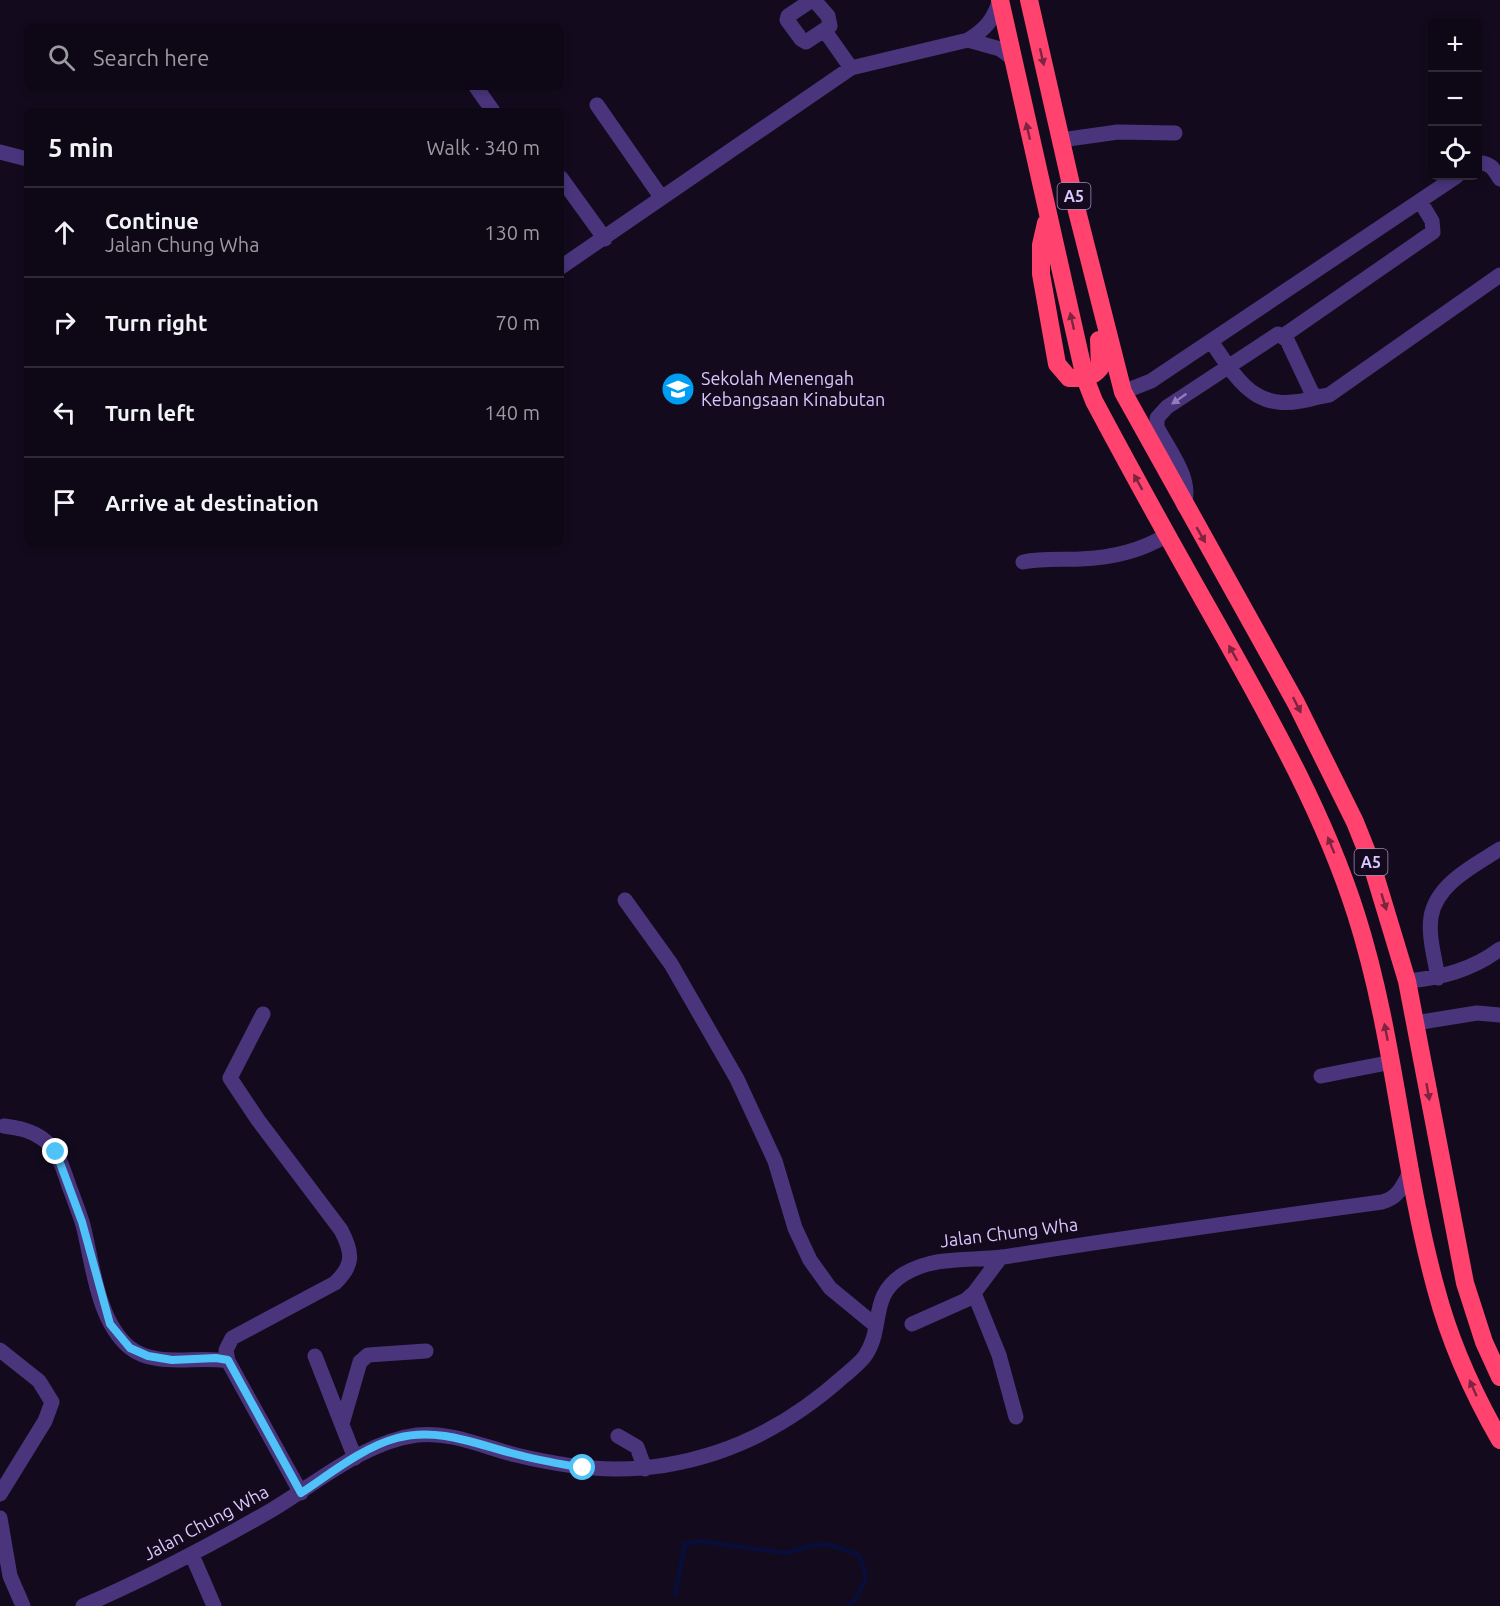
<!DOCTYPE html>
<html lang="en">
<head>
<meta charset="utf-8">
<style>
	:root { --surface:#0e0816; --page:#17111f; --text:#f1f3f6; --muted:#9b9aa1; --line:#2e2935 }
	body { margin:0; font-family:Ubuntu,sans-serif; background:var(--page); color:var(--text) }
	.controls { position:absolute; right:18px; top:18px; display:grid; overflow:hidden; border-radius:9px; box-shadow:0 3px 9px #0003 }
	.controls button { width:54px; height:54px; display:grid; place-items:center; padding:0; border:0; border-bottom:2px solid var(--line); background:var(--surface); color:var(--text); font:30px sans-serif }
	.stop { position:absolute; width:18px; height:18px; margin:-14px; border:4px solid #4fc3f7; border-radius:50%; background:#fff }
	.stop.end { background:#4fc3f7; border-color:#fff; box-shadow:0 2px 6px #0008 }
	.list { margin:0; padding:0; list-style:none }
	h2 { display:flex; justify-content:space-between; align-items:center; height:78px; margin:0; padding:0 24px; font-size:26px }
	h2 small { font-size:20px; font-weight:400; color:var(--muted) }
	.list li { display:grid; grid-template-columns:39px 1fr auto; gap:18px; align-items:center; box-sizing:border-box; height:90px; padding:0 24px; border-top:2px solid var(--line) }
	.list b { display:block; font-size:22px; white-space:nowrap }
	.list p { margin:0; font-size:20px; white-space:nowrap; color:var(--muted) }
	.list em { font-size:20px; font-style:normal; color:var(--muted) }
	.icon { flex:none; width:33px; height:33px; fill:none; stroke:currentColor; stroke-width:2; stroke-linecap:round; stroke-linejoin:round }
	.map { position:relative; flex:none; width:1500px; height:1606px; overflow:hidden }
	.search { position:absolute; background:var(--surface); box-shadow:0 3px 9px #0003; left:24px; top:24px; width:540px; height:66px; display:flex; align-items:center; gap:15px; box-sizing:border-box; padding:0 21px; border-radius:9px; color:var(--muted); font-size:22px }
	.panel { position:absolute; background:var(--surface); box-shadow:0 3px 9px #0003; left:24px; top:108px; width:540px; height:438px; border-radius:9px }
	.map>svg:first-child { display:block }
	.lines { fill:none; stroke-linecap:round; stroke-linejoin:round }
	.stream { stroke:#080d3a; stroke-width:4.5 }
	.minor { stroke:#4a357d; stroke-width:15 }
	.highway { stroke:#ff426e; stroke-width:18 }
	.oneway { fill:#7d2441 }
	.oneway2 { fill:#927ebe }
	.route { stroke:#4fc3f7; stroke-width:8 }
	.labels { text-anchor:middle; stroke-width:6; stroke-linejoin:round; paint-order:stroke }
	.shield { fill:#130b1d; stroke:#9f8fbb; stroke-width:1.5 }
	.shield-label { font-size:16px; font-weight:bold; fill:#dbc7ff }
	.poi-label { font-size:18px; fill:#dbc7ff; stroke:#130b1d; text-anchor:start }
	.street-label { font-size:18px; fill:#dbc7ff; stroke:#130b1d }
</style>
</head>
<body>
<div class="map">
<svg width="1500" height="1606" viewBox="0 0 1500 1606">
	<rect width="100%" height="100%" fill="#130b1d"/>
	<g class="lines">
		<path class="stream" d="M675,1595L685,1544L700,1541L786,1553L810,1546L827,1544L857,1554L862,1561L866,1579L854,1601L847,1606"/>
		<path class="minor" d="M812,0L788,16L787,20L801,39L806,42L830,26L828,16L814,0
			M825,31L851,68
			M968,40L1000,49L1012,58
			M476,87L493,111
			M597,105L661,197
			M1061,140L1118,132L1175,133
			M0,152L27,159
			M1478,163C1490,162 1494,169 1500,179
			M561,178L605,239
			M561,267L851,68L968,40C986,29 993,20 1000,0
			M1283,336L1433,232L1432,221L1420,201
			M1211,341C1242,387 1258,415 1318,397
			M1123,392L1151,381L1457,176
			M1184,506C1193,478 1169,451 1157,427V418L1167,407L1278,334L1287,340L1312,393L1318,397L1329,395L1500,275
			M1023,562C1042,558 1061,560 1080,559C1111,558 1141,551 1167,535
			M625,900L671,964L737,1079L775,1161L795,1228L810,1260L830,1288L875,1325
			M1438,978C1435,959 1428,936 1431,917C1436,884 1475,865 1500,849
			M1407,981C1441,978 1472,970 1500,949
			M263,1014L230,1078L258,1120L341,1230C353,1253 354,1265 335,1283L232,1338L226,1350L228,1361L301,1493
			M1415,1023L1477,1013L1500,1015
			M1321,1076L1392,1062
			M4,1126C18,1128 31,1130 43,1139C58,1150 63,1168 69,1186C74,1199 79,1212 83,1225C93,1264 97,1320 129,1347C156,1369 197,1355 228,1361
			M1001,1257L974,1293L999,1355L1016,1417
			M912,1324L966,1300L974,1293
			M0,1350L39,1381L52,1402L45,1421L0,1494
			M315,1356L355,1458
			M342,1424L360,1362L368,1355L426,1351
			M618,1436L637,1447L645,1469
			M0,1518L10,1576L23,1606
			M192,1555L214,1606
			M83,1606C148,1578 209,1546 270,1511C316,1484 363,1442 417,1435C450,1431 484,1447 516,1455C587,1472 644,1476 715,1453C764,1437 806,1410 844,1376C851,1370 860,1363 865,1356C885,1327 868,1296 904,1274C938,1254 973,1262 1010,1256C1134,1236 1258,1219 1382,1202C1398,1198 1403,1186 1410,1172"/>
		<path class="highway" d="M1000,0L1085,378L1094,401C1134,476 1175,550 1217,624C1269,717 1323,811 1356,914C1395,1036 1402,1166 1436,1289C1450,1342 1473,1393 1500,1440
			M1029,0L1077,211L1123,392L1296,703L1355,822L1371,862L1407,981L1465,1283L1484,1342L1500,1377
			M1046,223L1041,245V274L1057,364L1069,378C1082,378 1091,379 1100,368L1099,340"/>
	</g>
	<defs><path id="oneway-solid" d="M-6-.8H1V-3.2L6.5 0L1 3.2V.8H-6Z" transform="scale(1.5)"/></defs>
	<g class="oneway">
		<use href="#oneway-solid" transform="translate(1042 57) rotate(77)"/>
		<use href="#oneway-solid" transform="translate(1028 131) rotate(-103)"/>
		<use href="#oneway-solid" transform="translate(1072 321) rotate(-103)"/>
		<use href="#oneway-solid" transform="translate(1138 482) rotate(-119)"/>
		<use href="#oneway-solid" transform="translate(1201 535) rotate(60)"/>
		<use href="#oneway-solid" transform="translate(1233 653) rotate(-119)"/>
		<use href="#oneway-solid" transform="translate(1297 705) rotate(63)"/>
		<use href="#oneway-solid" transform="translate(1331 845) rotate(-112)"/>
		<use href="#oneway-solid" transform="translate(1384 902) rotate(73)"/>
		<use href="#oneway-solid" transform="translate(1386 1032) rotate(-101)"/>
		<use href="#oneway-solid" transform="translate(1428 1092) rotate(80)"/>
		<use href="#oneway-solid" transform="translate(1473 1388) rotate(-114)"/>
	</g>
	<use class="oneway2" href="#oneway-solid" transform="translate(1179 399) rotate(145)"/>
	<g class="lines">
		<path class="route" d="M56,1152L82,1222L110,1324L130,1348L148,1356L172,1360L216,1358L228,1360L301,1493C330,1474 363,1447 397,1438C438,1427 476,1444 515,1454C537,1460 561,1464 583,1468"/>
	</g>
	<defs>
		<g id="school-disc" transform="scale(1.725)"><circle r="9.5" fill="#009ef2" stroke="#130b1d"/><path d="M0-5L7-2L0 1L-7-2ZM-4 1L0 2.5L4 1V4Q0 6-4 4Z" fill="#fff"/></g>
	</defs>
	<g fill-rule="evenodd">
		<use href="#school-disc" x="678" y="389"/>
	</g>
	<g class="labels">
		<g class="shield">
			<rect x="1057.5" y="183" width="33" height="26" rx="4.5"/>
			<rect x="1354.5" y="849" width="33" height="26" rx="4.5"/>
		</g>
		<g class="shield-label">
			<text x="1074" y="202">A5</text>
			<text x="1371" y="868">A5</text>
		</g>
		<g class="poi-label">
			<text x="701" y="385">Sekolah Menengah<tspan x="701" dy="21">Kebangsaan Kinabutan</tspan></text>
		</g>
		<g class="street-label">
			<text transform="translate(1009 1233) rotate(-7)" y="6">Jalan Chung Wha</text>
			<text transform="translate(206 1523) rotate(-28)" y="6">Jalan Chung Wha</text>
		</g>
	</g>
</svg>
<div class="controls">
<button>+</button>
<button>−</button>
<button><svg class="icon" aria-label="locate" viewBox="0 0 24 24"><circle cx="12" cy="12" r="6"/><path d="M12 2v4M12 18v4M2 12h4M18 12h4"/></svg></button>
</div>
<div class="stop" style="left:583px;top:1468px"></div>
<div class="stop end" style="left:56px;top:1152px"></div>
<div class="search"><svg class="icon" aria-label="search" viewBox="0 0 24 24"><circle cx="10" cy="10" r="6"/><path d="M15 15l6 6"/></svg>Search here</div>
<section class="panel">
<h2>5 min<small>Walk · 340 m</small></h2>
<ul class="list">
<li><svg class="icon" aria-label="ahead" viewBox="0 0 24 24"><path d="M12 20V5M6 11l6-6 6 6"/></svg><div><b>Continue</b><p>Jalan Chung Wha</p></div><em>130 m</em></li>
<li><svg class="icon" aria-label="right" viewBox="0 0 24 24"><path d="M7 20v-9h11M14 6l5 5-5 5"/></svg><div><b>Turn right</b></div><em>70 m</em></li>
<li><svg class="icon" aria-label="left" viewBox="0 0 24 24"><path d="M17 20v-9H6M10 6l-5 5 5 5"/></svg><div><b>Turn left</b></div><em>140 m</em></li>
<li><svg class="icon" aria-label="arrive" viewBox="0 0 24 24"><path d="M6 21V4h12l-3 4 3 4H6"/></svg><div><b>Arrive at destination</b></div></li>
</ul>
</section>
</div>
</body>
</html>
